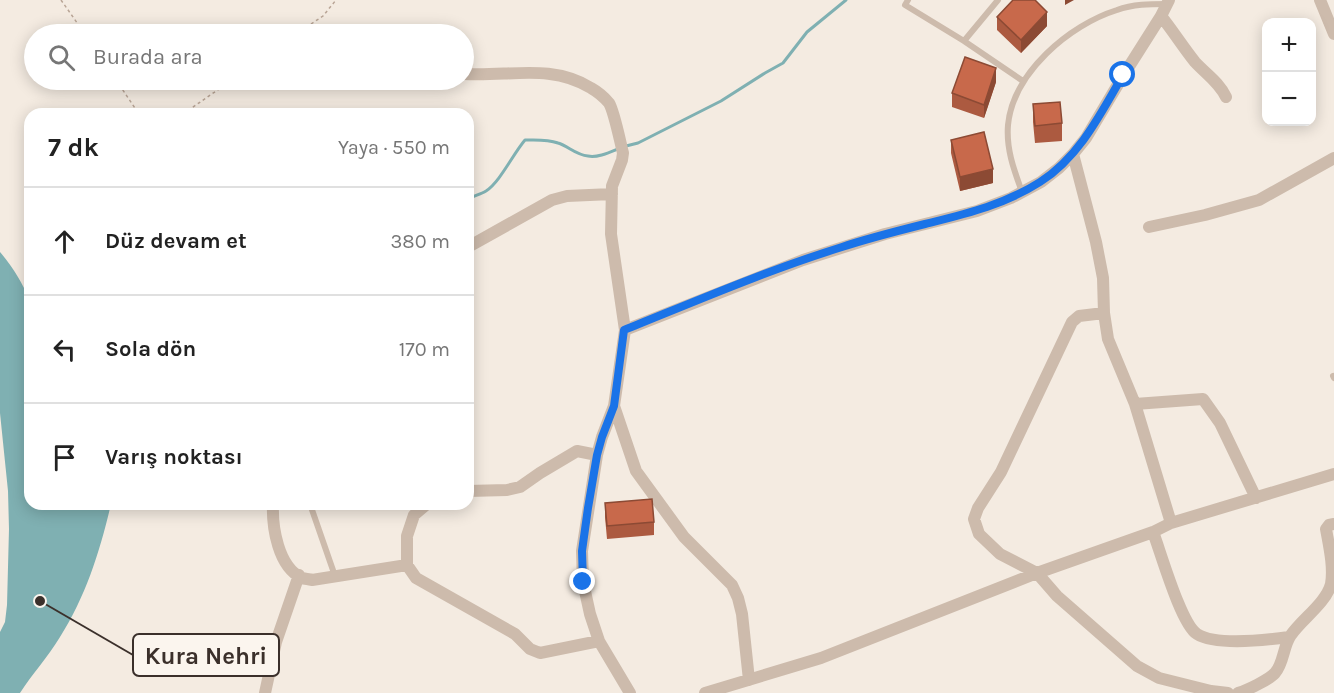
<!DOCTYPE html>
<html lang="tr">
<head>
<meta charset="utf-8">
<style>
	:root { --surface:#fff; --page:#f6f6f6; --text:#222; --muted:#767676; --line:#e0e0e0 }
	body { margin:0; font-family:Karla,sans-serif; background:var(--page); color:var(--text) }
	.controls { position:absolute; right:18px; top:18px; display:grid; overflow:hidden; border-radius:12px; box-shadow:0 3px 15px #0003 }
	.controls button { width:54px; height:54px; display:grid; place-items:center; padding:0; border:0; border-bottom:2px solid var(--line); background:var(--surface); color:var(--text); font:30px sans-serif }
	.stop { position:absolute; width:18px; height:18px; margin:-14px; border:4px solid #1a73e8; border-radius:50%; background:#fff }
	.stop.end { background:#1a73e8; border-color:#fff; box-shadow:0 2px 6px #0008 }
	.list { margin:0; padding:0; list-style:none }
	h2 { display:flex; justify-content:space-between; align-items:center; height:78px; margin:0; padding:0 24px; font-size:26px }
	h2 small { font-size:20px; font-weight:400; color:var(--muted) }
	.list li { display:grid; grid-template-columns:39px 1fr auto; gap:18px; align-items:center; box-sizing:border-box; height:108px; padding:0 24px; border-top:2px solid var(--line) }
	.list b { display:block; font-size:22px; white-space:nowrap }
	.list em { font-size:20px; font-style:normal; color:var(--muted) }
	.icon { flex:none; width:33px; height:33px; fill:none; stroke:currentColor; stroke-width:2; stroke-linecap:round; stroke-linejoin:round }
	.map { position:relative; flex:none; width:1334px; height:693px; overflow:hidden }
	.search { position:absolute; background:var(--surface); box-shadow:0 3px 15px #0003; left:24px; top:24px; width:450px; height:66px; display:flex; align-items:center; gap:15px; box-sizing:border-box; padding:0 21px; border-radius:33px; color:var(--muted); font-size:22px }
	.panel { position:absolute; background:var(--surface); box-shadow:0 3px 15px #0003; left:24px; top:108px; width:450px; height:402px; border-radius:18px }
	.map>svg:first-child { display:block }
	.water { fill:#7fb0b2 }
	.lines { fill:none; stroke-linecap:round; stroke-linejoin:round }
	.stream { stroke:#7fb0b2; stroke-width:3 }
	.path { stroke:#b9a596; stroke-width:1.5; stroke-dasharray:3 3; stroke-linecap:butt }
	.service { stroke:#cdbbac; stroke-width:6 }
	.minor { stroke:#cdbbac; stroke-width:12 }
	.wall { fill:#ac5a40 }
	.shaded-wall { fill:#8c4a34 }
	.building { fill:#c8694b; stroke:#8c4a34; stroke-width:1.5 }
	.route { stroke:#1a73e8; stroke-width:8 }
	.leader { fill:none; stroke:#3b302b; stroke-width:2 }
	.callout-dot { fill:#3b302b; stroke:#fbf5ee; stroke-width:2 }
	.callout { fill:#fbf5ee; stroke:#3b302b; stroke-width:2 }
	.callout-label { font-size:24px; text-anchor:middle; font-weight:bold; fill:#3b302b }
</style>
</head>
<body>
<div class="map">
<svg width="1334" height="693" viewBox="0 0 1334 693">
	<rect width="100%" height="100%" fill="#f4ebe1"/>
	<path class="water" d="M0,252C13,267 22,283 30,300V504H111C100,551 86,596 60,637C48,657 32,674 20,693H0V632L5,622L7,605L9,529L8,491L0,413Z"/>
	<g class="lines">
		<path class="stream" d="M626,146L638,143L721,101L765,73L783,63L807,32L846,0
			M468,199C474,196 481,194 486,191C500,182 513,154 525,140C536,140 547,139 558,143C568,146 576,155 588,156C598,158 610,152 620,148"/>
		<path class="path" d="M61,0L85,34
			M296,34L323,16L336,0
			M116,80L139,114
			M183,114L232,80"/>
		<path class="service" d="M908,0L905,5L964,41L1023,81
			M964,41L998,0
			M1022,192C1014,170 1006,149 1008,125C1013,73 1069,25 1117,10C1133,4 1150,4 1167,4
			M1333,376L1334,378
			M310,504L335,576"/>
		<path class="minor" d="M1320,0L1334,34
			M1161,16C1173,31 1183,47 1195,62C1206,74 1219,82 1226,97
			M464,74C508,77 551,63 591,88C598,92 604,97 609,103C614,111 620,141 623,153L622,160L612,186L611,234L625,330L614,406L602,437L597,455L582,551L583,582L590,614L599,641L630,693
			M1073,154L1096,242L1103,278L1104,313L1108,339L1135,404L1171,523
			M1149,227L1205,215L1259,200L1334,158
			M468,247L552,200L567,196L612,194
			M1104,313L1079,316L1072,322L1001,472L978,508L974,519L979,534L1000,554L1037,573L1057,596L1137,666L1159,678L1211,691L1228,693
			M625,330L803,260L885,234L977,211L1011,198L1041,182L1059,168L1073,154L1086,138L1123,76L1161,16L1169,0
			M1135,404L1203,399L1220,423L1256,498
			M614,406L636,471L684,537L732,585L738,598L742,614L749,680
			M468,491L507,490L520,487L540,473L577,451L597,455
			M273,504C272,527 278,567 302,578C305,579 309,579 312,580L407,565
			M427,504L414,515L407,536V565L416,578L515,634L530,649L540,653L599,641
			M1153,532C1161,553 1181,624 1197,634C1216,646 1267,640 1289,637
			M265,693L276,642L299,575
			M705,693L821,658L1037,573L1153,532L1171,523L1334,474
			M1238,693C1247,690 1269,680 1275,673C1284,663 1283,646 1291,635C1302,619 1326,603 1331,584C1334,567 1329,546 1326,529L1329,525L1334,524"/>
	</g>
	<path class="wall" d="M997,17L1047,26L1021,53L997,30Z
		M996,82L984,118L952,107V93Z
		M1033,104L1062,123V141L1035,143L1033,122Z
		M951,140L993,183L960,191L951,153Z
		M605,503L654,522V535L607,539L605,517Z"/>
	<path class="shaded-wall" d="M1065,0H1074L1065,5Z
		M1047,12V26L1021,53V40Z
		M996,68V82L984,118V105Z
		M993,169V183L960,191V177Z"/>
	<path class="building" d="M1013,0H1035L1047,12L1021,40L997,17Z
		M356,27L359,34H349L348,31Z
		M965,57L996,68L984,105L952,93Z
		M1060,102L1062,123L1035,126L1033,104Z
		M984,132L993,169L960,177L951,140Z
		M652,499L654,522L607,526L605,503Z"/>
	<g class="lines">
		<path class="route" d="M583,582L582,551L588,508L597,455L602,437L614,406L624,330C696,301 768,270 842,247C869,238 897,231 925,224C965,214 1004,205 1040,182C1079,157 1100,115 1123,75"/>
	</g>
	<path class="leader" d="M40 601L133 655"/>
	<circle class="callout-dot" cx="40" cy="601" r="6"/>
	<rect class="callout" x="133" y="634" width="146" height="42" rx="6"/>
	<g class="callout-label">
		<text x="206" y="664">Kura Nehri</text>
	</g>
</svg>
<div class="controls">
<button>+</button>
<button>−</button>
</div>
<div class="stop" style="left:1123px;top:75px"></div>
<div class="stop end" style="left:583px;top:582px"></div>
<div class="search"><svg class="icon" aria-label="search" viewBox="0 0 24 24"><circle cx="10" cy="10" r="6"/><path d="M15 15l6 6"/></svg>Burada ara</div>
<section class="panel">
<h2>7 dk<small>Yaya · 550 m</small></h2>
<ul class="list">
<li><svg class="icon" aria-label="ahead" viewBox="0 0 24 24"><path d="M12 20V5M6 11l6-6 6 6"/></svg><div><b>Düz devam et</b></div><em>380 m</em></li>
<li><svg class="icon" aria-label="left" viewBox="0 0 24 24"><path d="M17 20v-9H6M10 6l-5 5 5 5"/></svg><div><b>Sola dön</b></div><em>170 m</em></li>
<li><svg class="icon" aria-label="arrive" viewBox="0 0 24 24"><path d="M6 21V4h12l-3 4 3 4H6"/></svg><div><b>Varış noktası</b></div></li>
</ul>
</section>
</div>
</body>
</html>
